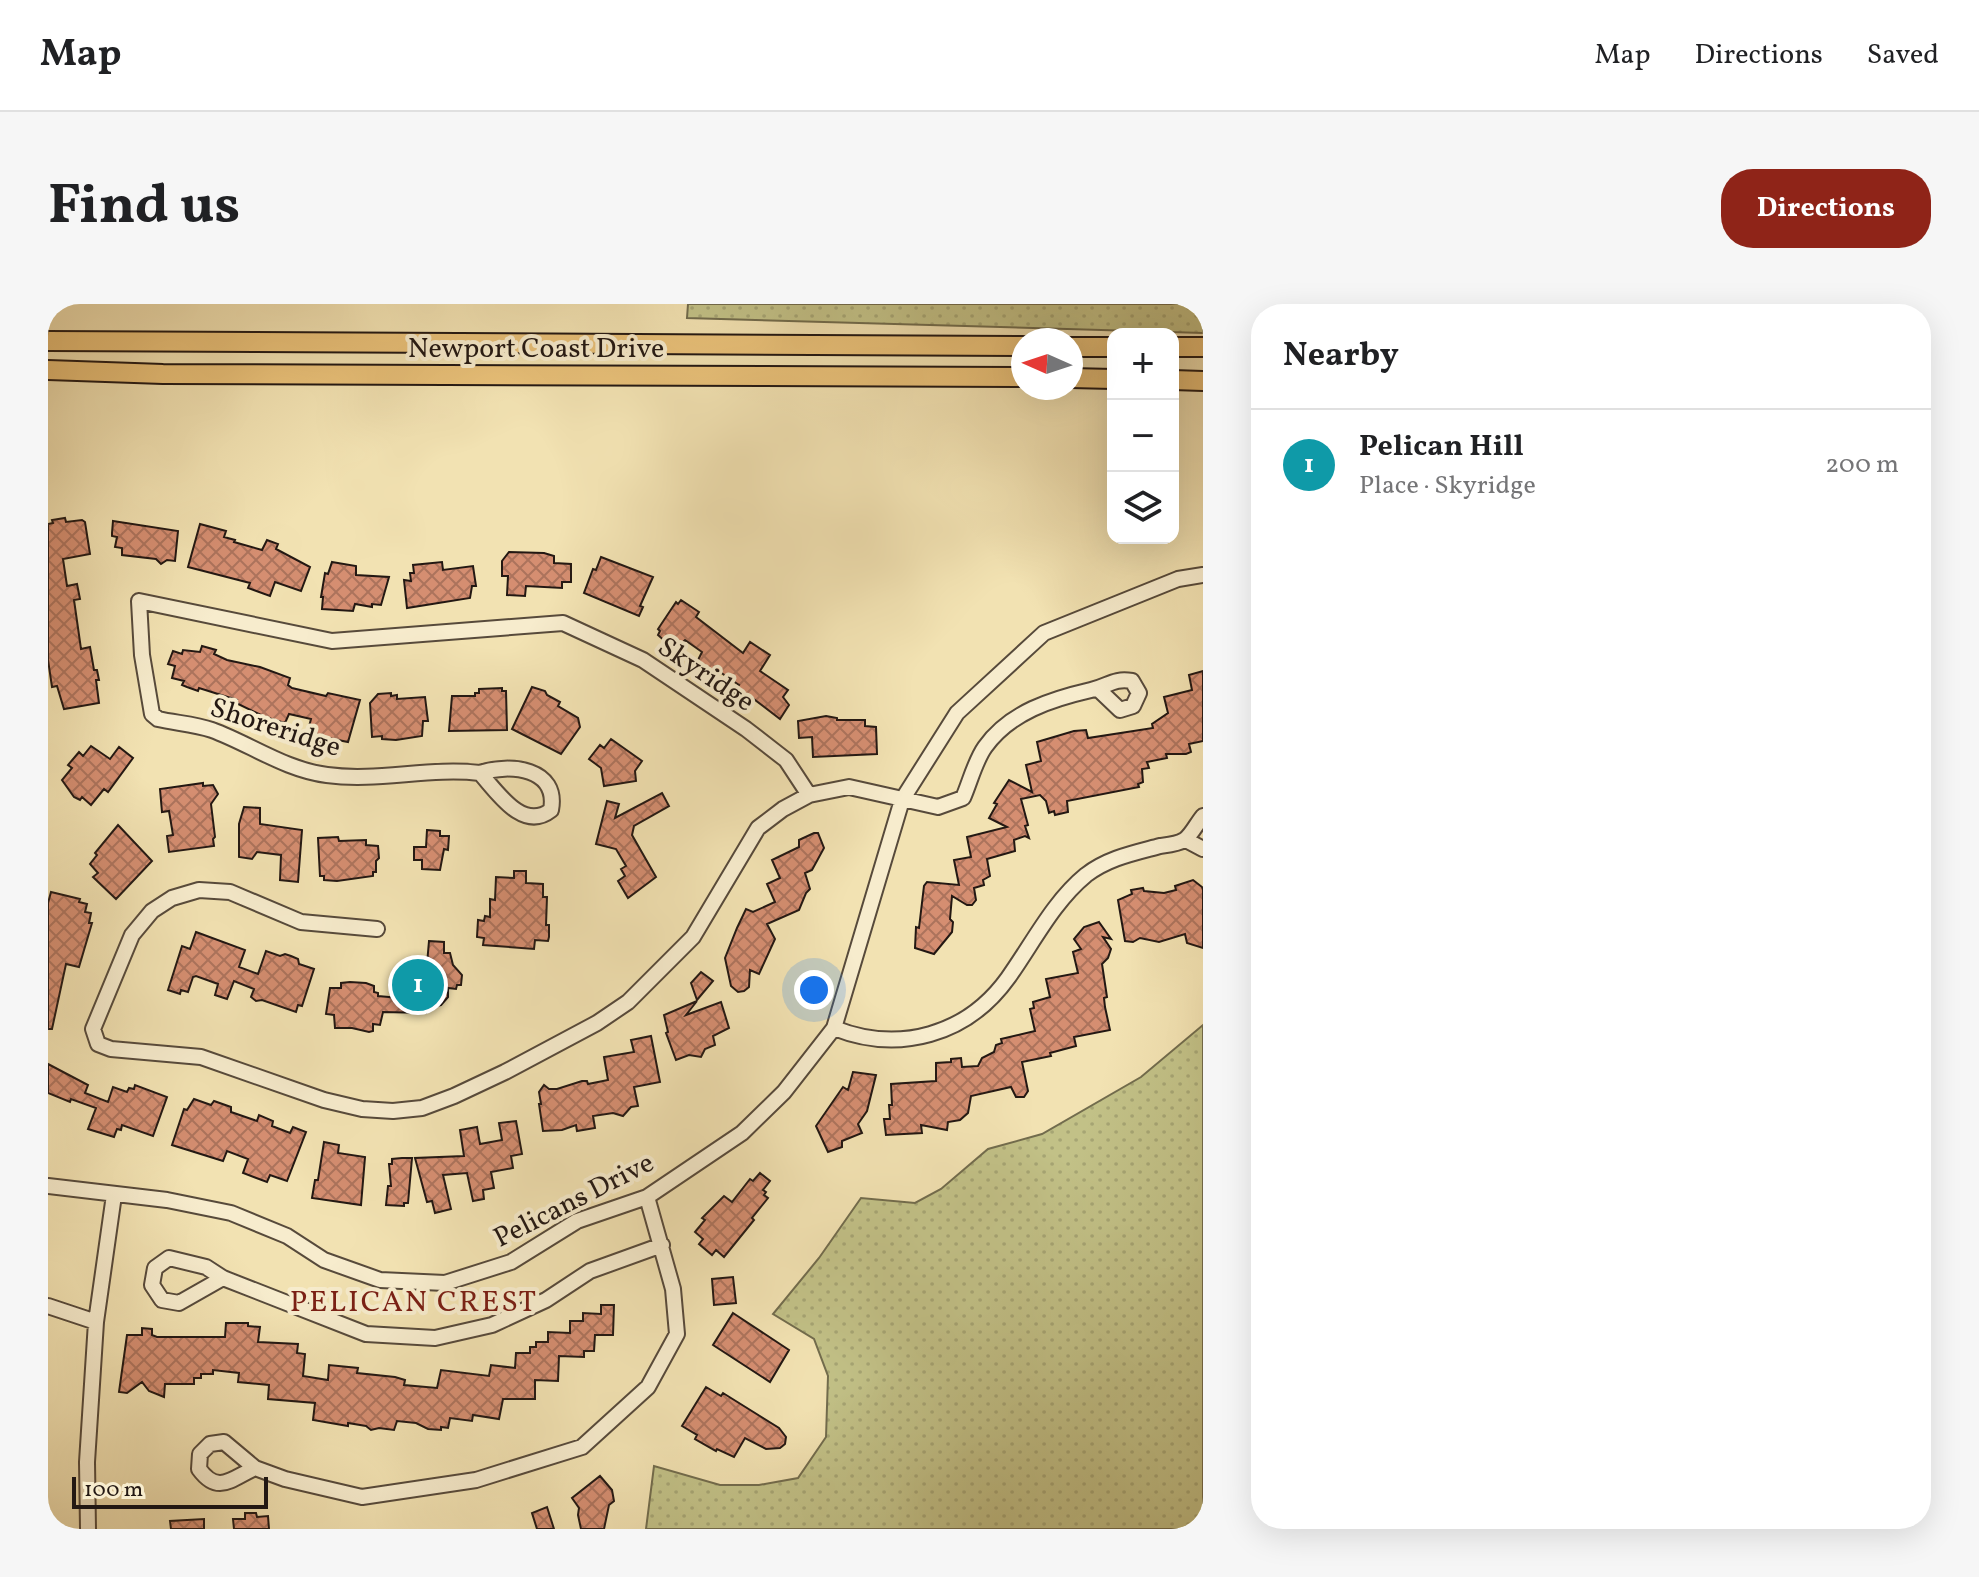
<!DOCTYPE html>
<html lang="en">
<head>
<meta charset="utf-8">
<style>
	:root { --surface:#fff; --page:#f6f6f6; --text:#202124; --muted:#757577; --line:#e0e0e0; --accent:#8f2418 }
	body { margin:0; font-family:Vollkorn,serif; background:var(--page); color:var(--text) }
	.controls { position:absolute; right:24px; top:24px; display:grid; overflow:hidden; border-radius:16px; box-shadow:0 8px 32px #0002 }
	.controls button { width:72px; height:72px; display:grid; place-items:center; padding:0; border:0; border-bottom:2px solid var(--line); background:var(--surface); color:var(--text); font:40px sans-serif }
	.compass { position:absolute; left:963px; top:24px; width:72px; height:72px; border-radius:50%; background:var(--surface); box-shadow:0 8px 32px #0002; rotate:273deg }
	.scale { position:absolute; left:24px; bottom:20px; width:196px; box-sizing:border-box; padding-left:8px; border:4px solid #231813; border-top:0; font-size:22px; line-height:28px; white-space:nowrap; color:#231813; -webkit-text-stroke:6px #f7eccd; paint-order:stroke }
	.you { position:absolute; left:766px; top:686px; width:28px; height:28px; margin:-20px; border:6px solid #fff; border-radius:50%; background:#1a73e8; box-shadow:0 0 0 12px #1a73e833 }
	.badge { display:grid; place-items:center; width:52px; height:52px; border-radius:50%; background:var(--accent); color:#fff; font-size:26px; font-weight:700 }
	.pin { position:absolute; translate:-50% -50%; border:4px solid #fff; box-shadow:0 2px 8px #0006 }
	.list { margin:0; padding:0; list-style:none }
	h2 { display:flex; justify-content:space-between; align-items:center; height:104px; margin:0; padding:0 32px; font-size:34px }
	h2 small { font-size:26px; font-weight:400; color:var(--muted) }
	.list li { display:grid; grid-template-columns:52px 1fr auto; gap:24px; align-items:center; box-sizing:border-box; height:112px; padding:0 32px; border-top:2px solid var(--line) }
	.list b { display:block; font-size:30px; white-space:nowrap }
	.list p { margin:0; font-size:26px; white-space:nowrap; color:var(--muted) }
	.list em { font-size:26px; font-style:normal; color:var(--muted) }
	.icon { flex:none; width:44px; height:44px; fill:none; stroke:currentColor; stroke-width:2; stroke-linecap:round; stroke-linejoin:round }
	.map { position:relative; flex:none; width:1155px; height:1225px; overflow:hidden; border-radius:32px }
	header { display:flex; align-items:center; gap:48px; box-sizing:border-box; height:112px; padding:0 40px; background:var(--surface); border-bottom:2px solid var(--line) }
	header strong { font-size:38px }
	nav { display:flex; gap:44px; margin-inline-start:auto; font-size:28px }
	.intro { display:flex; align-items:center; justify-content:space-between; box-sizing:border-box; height:192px; padding:0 48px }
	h1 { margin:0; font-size:56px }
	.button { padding:20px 36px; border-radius:32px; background:var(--accent); color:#fff; font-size:28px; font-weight:700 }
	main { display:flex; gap:48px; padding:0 48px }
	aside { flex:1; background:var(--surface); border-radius:32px; box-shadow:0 8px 32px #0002 }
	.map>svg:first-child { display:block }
	.grass { fill:url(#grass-dots); stroke:#726c4d; stroke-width:2 }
	.building { fill:url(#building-cross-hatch); stroke:#231813; stroke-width:2 }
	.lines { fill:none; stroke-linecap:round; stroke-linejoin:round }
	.minor-casing { stroke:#574a3b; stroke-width:18 }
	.major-casing { stroke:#231813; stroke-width:22 }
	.minor { stroke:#f7eccd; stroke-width:14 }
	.major { stroke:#e9c179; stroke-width:18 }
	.labels { text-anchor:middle; stroke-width:8; stroke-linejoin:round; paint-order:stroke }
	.street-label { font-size:28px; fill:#231813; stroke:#f7eccd }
	.neighbourhood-label { font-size:30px; letter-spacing:2px; fill:#7a1f14; stroke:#f7eccd }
</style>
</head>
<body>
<header>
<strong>Map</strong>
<nav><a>Map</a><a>Directions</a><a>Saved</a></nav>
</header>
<div class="intro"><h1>Find us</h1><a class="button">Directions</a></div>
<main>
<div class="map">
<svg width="1155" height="1225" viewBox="0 0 1155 1225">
	<defs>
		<pattern id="grass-dots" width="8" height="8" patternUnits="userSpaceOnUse" patternTransform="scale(2)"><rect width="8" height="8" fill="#c2c187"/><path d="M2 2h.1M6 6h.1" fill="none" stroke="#a6a574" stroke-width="1.8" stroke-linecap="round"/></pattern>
		<pattern id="building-cross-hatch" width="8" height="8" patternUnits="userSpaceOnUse" patternTransform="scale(2)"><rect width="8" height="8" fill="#d58e71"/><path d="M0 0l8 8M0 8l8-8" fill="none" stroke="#ac735c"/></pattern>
	</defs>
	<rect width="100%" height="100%" fill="#f2e2b2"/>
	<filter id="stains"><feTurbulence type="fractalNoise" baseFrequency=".0025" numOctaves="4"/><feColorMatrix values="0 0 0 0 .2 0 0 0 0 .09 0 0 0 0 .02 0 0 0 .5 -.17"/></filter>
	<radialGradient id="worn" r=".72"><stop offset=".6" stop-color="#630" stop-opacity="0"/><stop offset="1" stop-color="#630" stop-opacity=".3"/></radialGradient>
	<path class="grass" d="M640,0H1155V29L639,14Z
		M1155,721V1225H598L606,1162L672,1181H711L750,1174L778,1133L780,1072L766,1035L725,1010L771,954L813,894L867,899L893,885L940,845L994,830L1093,773Z"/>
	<path class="building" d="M17,214L18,218L34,216L37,218L42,250L15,255L19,282L29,280L32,295L26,296L33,345L42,343L46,366H49L51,376H48L51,399L16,405L9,382L4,383L0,356V220L5,219L4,216Z
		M65,217L130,227L127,257L119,256L113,260L108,255L74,251V244L67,243L69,233L64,232V229Z
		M152,220L178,227L176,233L187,236L186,238L214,246L219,236L230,240L228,245L262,263L253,287L227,278L222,292L200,284L202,279L140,263Z
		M461,248L496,249L506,252V259L523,260V278H514V284L478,282L477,292L459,291L460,272H454V257Z
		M553,253L605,273L592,302L595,303L591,312L536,289L545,265L548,266Z
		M284,258L308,262V271L341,273L333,301L324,300V303L307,300L305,307L274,305L275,293H273L277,269L280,270Z
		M394,258L395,266L425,262L428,282H424L422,294L359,304L356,276L363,277L362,269H366L365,261Z
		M633,296L651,308L648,313L695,349L702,338L722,351L712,367L740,386L735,393L741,401L732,415L703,393L700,397L686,388L691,381L666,364L660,369L648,360L654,348L637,336L627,346L610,331L612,327L610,325L628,298L630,300Z
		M154,342L168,346L166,350L179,356L212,363L242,374L240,381L244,384L278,392L280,389L312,396L300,438L275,433L273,439L258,434L263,415L241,410L237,419L217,413L188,399L189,396L151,384L150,387L139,383L134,381L136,377L124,374L127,362L120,360L125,347L134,350L135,346L152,348Z
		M1155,367V437L1141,440L1143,448L1138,450H1118L1119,454L1099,458L1101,464L1094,465L1095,478L1090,480L1091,483L1019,497L1020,508L1007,511L1006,507L1001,509L998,497L992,491L973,495L980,521L977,522L981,534L977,532L966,536L967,547L939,555L942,572L935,576L936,581L926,584L928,596L924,601H919L904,592L902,615L905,618L904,628L886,650L867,644L868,623L871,624L876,582L879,578L911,581L906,556L923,553L919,533L959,523L941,514L949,500L946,499L961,476L984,488L978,461L993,457L989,438L1026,427L1038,426L1040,434L1105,424L1104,420L1120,409L1116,393L1144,386L1141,371Z
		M484,383L497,387L499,391L512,398L510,402L530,414L532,423L513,450L464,425Z
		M454,384V387H458L459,426L401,427L404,392H427V389H431V385Z
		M343,389V392L349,391V395L377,393L380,417H375L374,432L348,436L334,435V432L324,433L322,399L330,390Z
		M778,412L789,414V416H817V422L828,423L829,450L765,453L764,433L751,434L750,417Z
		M563,435L594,457L587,467L588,477L556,482L553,464L541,455L552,441L556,444Z
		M43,442L62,455L71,443L85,454L60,488L56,485L43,501L34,493L32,496L26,493L14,476L24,464L20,461L31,448L35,452Z
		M155,479V482L165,481L170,490L163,500L167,533L165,535L166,542L121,548L119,532L125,531L121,507L114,508L112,485Z
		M614,489L621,502L586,522L584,531L608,573L580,594L570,577L577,572L573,565L578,562L568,545L548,540L559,497L571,500L567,514Z
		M196,503L212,504V520L254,526L250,578L232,576L233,551L209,548L204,555L191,553V520Z
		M70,521L104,557L68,595L45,573L50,569L42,560L49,551L47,549Z
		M379,526L392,527V532H401L400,546L396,545L392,566L374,565V556H366V543H378Z
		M766,529H770L776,544L764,566L757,569L762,585L758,589L751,606L719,620L727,635L711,670L702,666L701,683L696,687L690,688L683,682L677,654L689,624L698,605L705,608L727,598L719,580L732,574L724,556L751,543V536Z
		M290,533L291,537L318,536V541L330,542L331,554L328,557V568H325V572L289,577L276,576V572H272L270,534Z
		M466,567H478V579L495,580V593H499L498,621H501V633L500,637L487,636L486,645L435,641L436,634L429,633L430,616L436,617L437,612L442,613V595L447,596L448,573L466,574Z
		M1145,576L1154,583L1155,586V644L1139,639L1137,630L1111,638L1092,634L1085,638L1077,637L1070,596L1084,590L1083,586L1095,584L1096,587L1116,589L1128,586L1127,582Z
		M3,588L32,595L31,598L39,600L37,608L43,609L41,619H44L31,663L18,660L4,725H0V599Z
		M1051,618L1063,635L1055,633L1063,645L1060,654L1054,660L1059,693L1056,694L1057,703L1062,726L1026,733L1028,742L1002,749L1003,752L974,758L980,787L976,793H968L963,783L923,792L920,809L912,816L900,818L899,826L873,821L874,829L838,831L836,815H842L841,801H844L843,780L888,777V759L903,758V755L913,754L914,763L930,762L934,754L946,748L948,741L954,739L953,735L987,727L982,705L986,704L985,698L1002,693L998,675L1030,669L1025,648L1033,645L1026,635L1036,623Z
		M148,628L197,646L191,663L210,670L218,647L232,652L237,650L243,652L250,655L251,660L266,665L254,702L250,701L248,708L214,696L208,697L203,693L206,685L186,677L179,695L167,691L170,680L148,672L145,673L140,688L133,686L132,690L120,686L134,642L142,645Z
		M381,637L396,638V649H402L405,661L414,671L413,681H409L408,685L400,684V693L393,701L379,704L378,709L335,708L332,721L325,720V727L321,728L304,724H287L286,711L278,710L282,684H293V679L302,678L318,679L326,682V688L330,689V692L352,694L354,681H367L362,667L369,663V660H379Z
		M653,668L665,677L649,696L643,679Z
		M649,697L638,711L673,698L681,724L665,732L667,741L657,745L653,753L641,751L628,756L618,729L620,728L616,711Z
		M603,732L612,778L586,783L590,802L583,803L575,812L565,809L545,812L547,824L529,827L528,821L514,826L495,827L491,800H493L491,788L496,781L501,785H509L534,777H539L540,780L560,776L556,753L586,748L583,736Z
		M0,760L40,781L37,789L60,798L65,783L79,788L81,784L86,785L87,781L119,793L105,832L74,821L73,826L69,825L66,833L40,825L48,804L23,795L22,798L0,789Z
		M805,768L828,771L819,807L810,820L814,829L794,837V843L780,848L768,822L795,783L800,786Z
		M146,795L163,801L166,797L183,803V808L209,817L211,811L225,817L224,822L242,829L245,823L258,828L239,877L222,871L219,878L195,869L200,855L179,847L175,857L124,841L136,805L139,806Z
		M468,817L474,850L463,852L465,864L443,868L446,884L435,886L436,895L425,897L419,869L395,871L403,905L387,909L384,897L379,898L367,854L416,852L412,826L429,823L432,840L454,836L451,819Z
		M276,838L291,841L290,849L317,853L313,901L264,894L267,876H270Z
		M354,854H364L360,899H356V902L338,901L340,882H343L341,860H344V855Z
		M712,869L722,877L715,886L718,888L716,891L720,894L704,914L706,916L676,953L668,946L664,951L651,940L655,935L647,928L657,916L654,914L676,892L684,898L702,875L705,877Z
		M685,973L688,999L666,1001L664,975Z
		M553,1001H566L565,1031H547L546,1047H536V1053L511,1052L510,1077L487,1076V1095H455L451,1115L425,1111L424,1117L402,1114L400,1124L393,1123V1126L380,1125L368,1119L349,1117L346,1126L331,1124L323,1126L318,1122L300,1119V1122L265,1116L267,1099L220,1095L221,1081L190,1078L191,1069L165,1066V1070H153V1074H146V1080H117L116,1093L101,1087L94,1078L79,1089L71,1088L79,1031H94V1024L104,1025V1031L109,1033H177L178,1019H200V1022L212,1023L210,1038L250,1040L249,1049L257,1050L255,1072L280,1076L281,1061L310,1064L309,1069L347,1073L357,1076L356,1081L389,1084L393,1066L441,1072L443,1061L467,1064L468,1049H482V1043H488V1038H500V1028L522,1029V1017H535V1009L553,1010Z
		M685,1009L741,1046L722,1078L665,1041Z
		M658,1083L673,1092L675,1089L731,1124L738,1133L737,1140L732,1144L718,1145L697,1134L686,1153L669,1145L668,1147L647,1135L649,1131L634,1122Z
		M552,1172L564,1186L566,1197L561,1201L556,1225H533L530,1211L531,1204L524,1194Z
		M499,1203L506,1225H489L484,1209Z
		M197,1209H208L209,1213L220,1212L221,1225H186L185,1215H197Z
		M156,1215V1225H123L122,1217Z"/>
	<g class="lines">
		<g class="minor-casing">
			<path id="minor" d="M432,469C462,459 511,464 503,506C475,528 450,489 432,469C381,463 330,478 279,471C238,466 202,440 164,426C147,420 127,419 110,415L104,410L94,351L91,297L284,337L515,319L595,356L698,425L738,456L761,491
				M1138,536L1155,545
				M329,625L253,618L182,588L151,586L124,594L104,607L84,631L45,725L50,740L63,745L153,753L276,796L314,805L345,807L374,804L406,792L457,768L549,719L580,698L645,633L710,524L735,505L761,491L801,483L890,503L915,494C922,478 927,457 937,443C962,408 1004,395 1043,386C1061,382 1065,374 1084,377L1091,389L1085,402L1072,406L1050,385
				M786,724C851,750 919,731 960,674C985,639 1005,598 1038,571C1060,554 1086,549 1112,542C1119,541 1130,540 1136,536C1143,532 1149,519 1155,512
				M0,882L119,896L183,909L239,932L276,956L332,976L397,979L463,958L529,917L599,893L694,829L736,788L786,724L854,496L909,409L996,329L1130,275L1155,271
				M175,974L131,999L114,996L104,981L107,964L121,954L158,963L175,974L318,1030L387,1034L444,1021L498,996L542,967L614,941
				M0,1002L48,1018
				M207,1164C183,1175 170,1191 151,1165L152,1150L162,1140L176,1138L207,1164L237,1175L314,1193L428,1176L534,1143L600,1083L629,1030L625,985L599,893
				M40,1225L39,1158L48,1018L66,891"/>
		</g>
		<g class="major-casing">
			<path id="major" d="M0,37L975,42
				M1023,43H1065
				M1125,43H1155
				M0,66L115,70L975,73
				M1023,74L1065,75
				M1125,76L1155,77"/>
		</g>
		<use href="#minor" class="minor"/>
		<use href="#major" class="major"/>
	</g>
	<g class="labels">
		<g class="street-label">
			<text x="488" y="53">Newport Coast Drive</text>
			<text transform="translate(659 369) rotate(34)" y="10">Skyridge</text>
			<text transform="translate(228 422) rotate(18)" y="10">Shoreridge</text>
			<text transform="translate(525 895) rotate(-27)" y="10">Pelicans Drive</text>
		</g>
		<g class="neighbourhood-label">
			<text x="366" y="1007">PELICAN CREST</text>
		</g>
	</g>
	<rect width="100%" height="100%" filter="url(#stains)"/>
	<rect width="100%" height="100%" fill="url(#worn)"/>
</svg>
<div class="controls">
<button>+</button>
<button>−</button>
<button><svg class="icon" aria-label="layers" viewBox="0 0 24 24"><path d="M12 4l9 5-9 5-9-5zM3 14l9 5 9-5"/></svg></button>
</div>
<svg class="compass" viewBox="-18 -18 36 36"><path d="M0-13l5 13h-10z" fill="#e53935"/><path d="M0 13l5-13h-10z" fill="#757577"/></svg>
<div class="scale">100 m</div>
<div class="you"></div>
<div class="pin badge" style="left:370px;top:681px;background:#0f9aa8">1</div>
</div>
<aside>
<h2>Nearby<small></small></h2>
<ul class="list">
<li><span class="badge" style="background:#0f9aa8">1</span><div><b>Pelican Hill</b><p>Place · Skyridge</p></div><em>200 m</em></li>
</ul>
</aside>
</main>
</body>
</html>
